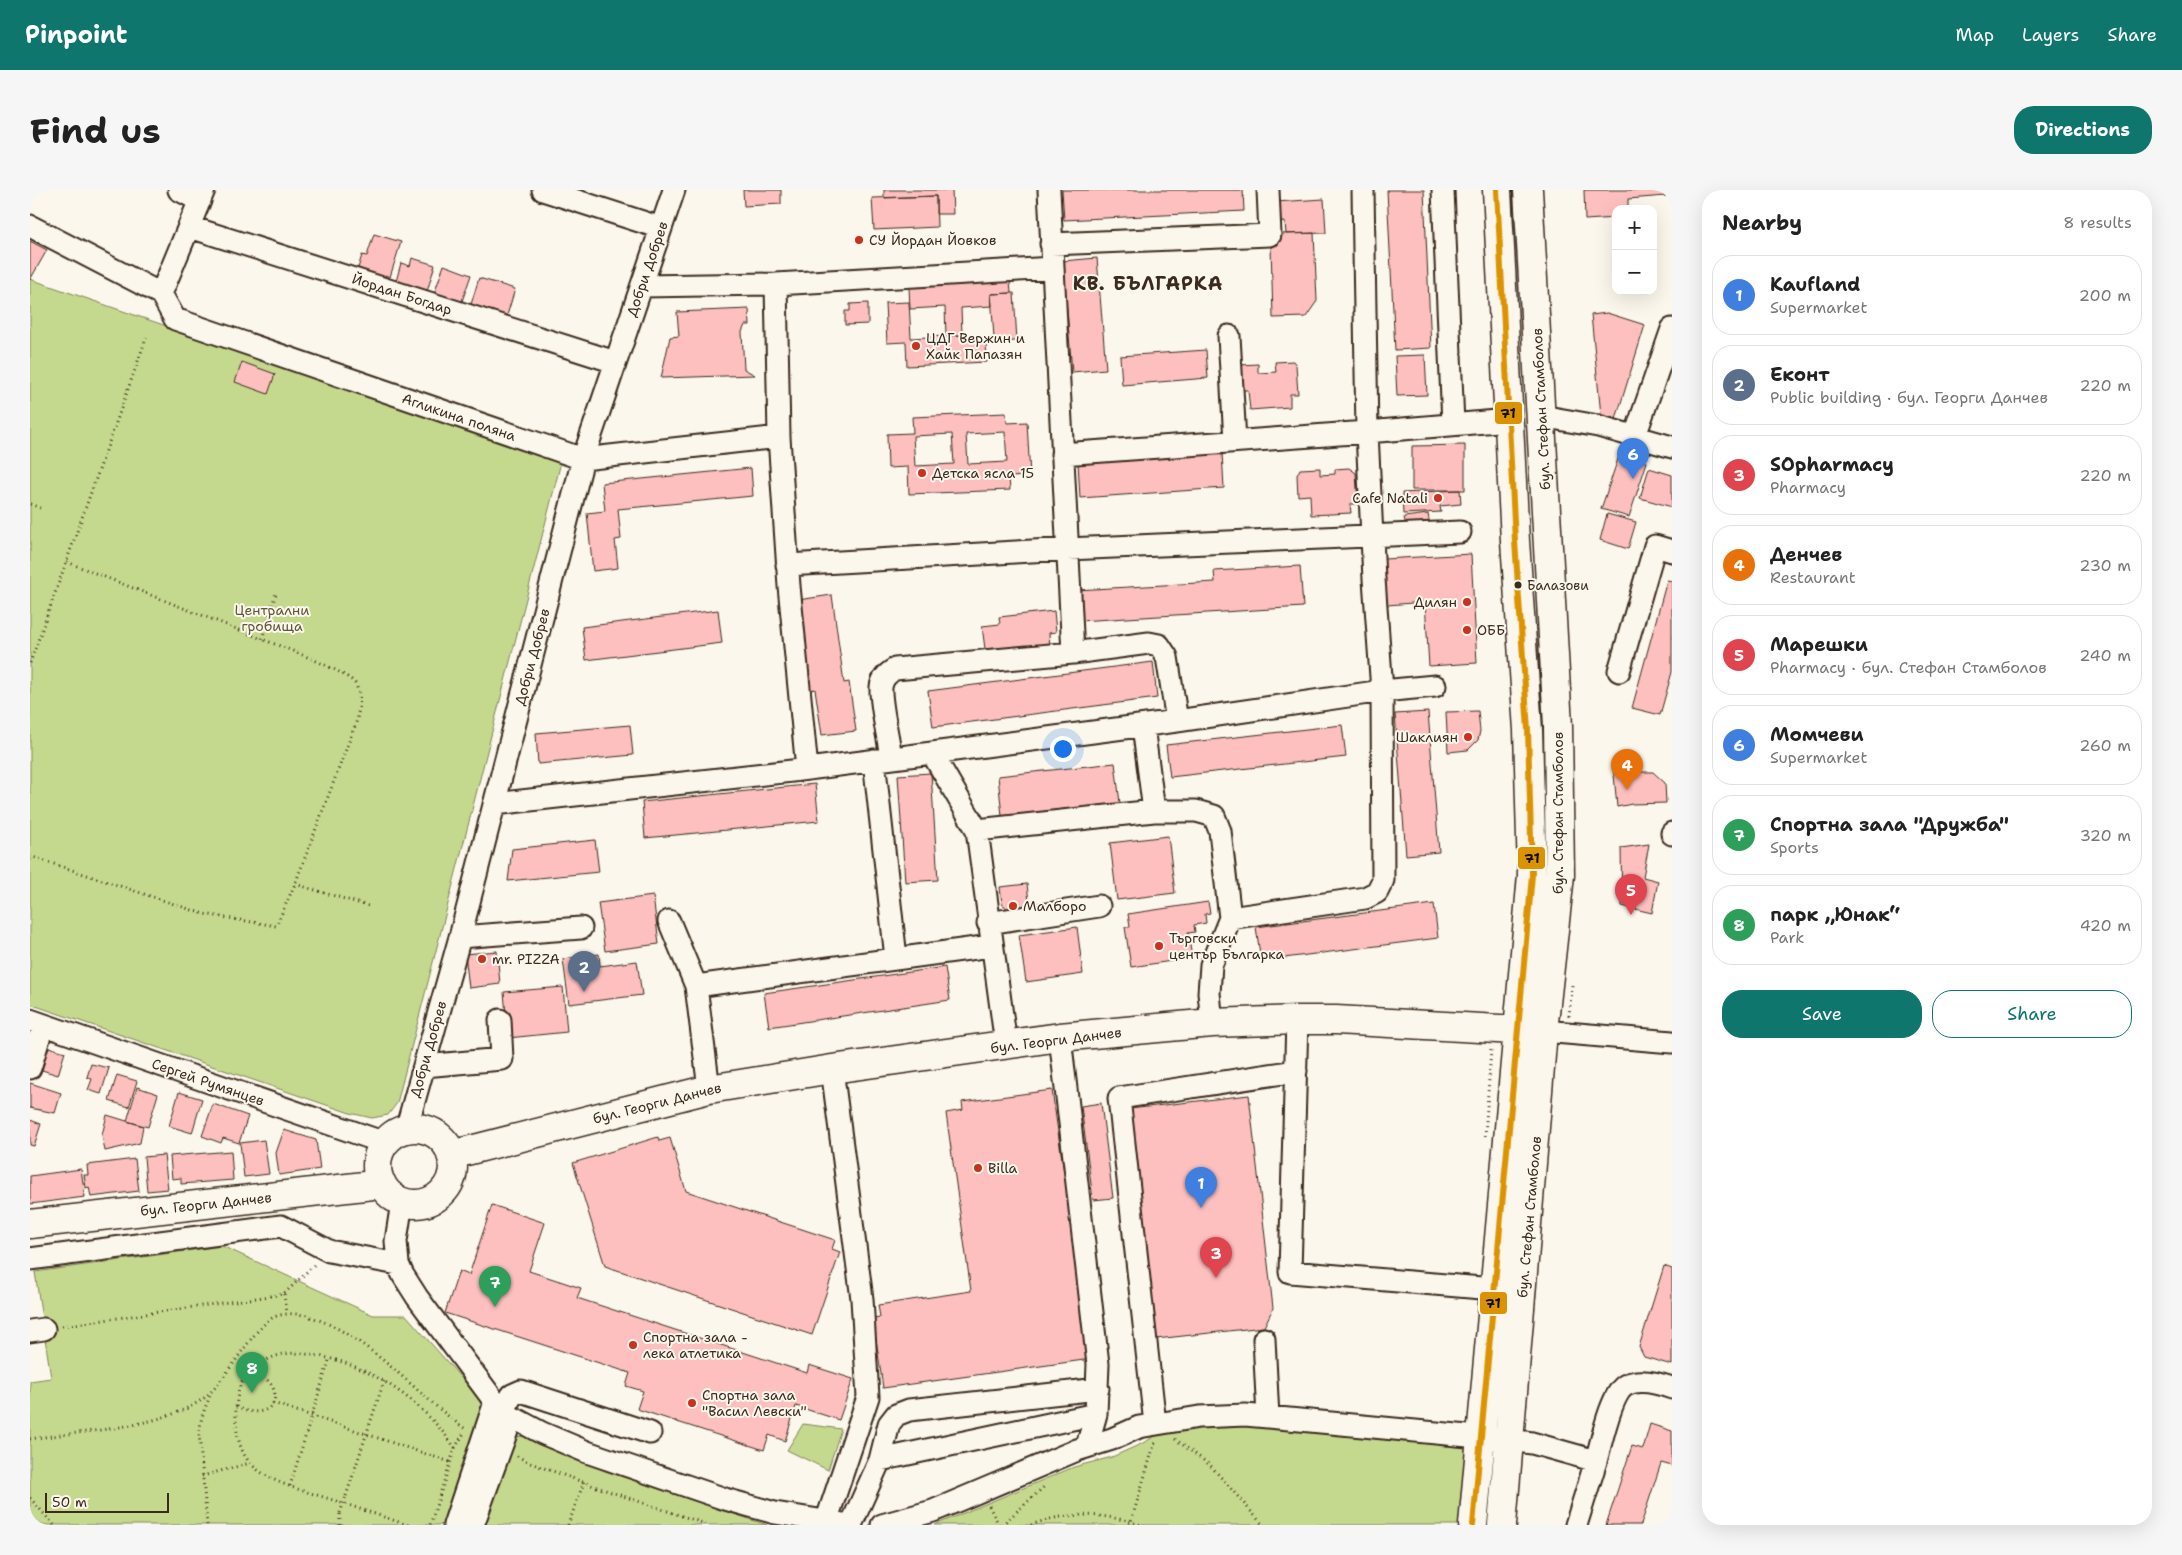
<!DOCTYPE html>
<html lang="en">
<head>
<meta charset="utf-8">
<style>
	:root { --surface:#fff; --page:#f6f6f6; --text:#222; --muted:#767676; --line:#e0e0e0; --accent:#0f766e }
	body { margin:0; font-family:"Shantell Sans",sans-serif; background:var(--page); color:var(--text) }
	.controls { position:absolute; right:15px; top:15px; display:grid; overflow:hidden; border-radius:10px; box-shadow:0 5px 20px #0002 }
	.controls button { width:45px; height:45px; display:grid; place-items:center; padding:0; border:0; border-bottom:1px solid var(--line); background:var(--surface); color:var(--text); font:25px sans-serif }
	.scale { position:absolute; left:15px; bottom:12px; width:124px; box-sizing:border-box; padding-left:5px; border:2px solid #3b2a1e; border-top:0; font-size:14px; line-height:18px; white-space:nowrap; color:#3b2a1e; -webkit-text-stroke:4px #fbf7ec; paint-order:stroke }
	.you { position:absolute; left:1032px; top:558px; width:18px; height:18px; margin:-12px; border:4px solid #fff; border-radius:50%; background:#1a73e8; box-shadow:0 0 0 8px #1a73e833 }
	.badge { display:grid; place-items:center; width:32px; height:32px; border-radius:50%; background:var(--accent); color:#fff; font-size:16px; font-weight:700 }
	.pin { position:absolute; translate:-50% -41px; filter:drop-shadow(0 1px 2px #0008) }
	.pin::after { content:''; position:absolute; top:26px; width:18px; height:15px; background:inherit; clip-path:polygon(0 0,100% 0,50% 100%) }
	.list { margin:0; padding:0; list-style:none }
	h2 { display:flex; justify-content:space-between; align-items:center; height:65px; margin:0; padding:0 20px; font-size:21px }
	h2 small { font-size:16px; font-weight:400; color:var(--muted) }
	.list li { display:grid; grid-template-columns:32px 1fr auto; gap:15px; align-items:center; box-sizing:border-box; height:80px; margin:0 10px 10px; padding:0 10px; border:1px solid var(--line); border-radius:20px }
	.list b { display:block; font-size:19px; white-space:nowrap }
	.list p { margin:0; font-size:16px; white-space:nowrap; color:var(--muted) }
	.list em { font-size:16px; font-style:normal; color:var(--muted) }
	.actions { display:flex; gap:10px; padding:15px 20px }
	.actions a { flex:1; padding:11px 0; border:1px solid var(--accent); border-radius:20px; text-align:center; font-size:18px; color:var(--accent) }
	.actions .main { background:var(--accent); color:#fff }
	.map { position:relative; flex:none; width:1642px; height:1335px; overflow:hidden; border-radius:20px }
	header { display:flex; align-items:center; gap:30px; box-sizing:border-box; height:70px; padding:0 25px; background:var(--accent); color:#fff }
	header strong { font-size:24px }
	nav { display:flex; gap:28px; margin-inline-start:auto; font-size:18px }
	.intro { display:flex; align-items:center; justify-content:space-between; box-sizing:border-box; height:120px; padding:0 30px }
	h1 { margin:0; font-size:35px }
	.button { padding:12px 22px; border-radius:20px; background:var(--accent); color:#fff; font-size:18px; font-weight:700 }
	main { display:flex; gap:30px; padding:0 30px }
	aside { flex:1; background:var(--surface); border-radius:20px; box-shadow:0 5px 20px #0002 }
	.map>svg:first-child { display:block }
	.green { fill:#c5d98e; stroke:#808256 }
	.building { fill:#fdc0be; stroke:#3b2a1e; fill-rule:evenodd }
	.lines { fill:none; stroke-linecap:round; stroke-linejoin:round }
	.minor-casing { stroke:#3b2a1e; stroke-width:25 }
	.major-casing { stroke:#3b2a1e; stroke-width:31 }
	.path { stroke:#3b2a1e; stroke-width:3; stroke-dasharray:1 4; stroke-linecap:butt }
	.minor { stroke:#fbf7ec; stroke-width:21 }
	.major { stroke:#fbf7ec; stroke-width:28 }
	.path-bridge { stroke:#3b2a1e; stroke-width:3; stroke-dasharray:1 4; stroke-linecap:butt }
	.bus-1-casing { stroke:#fbf7ec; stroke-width:10 }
	.bus-1 { stroke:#db9304; stroke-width:6 }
	.poi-dot { fill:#c8321e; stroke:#fbf7ec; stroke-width:2 }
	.bus-dot { fill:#3b2a1e; stroke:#fbf7ec; stroke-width:2 }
	.labels { text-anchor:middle; stroke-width:4; stroke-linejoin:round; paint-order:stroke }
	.bus-label { font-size:13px; fill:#3b2a1e; stroke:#fbf7ec; text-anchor:start }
	.poi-label { font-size:14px; fill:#3b2a1e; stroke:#fbf7ec; text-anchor:start }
	.street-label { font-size:14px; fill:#3b2a1e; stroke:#fbf7ec }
	.park-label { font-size:14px; fill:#5e563a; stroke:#fbf7ec }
	.district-label { font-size:19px; font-weight:bold; letter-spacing:1px; fill:#3b2a1e; stroke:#fbf7ec }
	.line-badge { stroke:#fbf7ec; stroke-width:2 }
	.pale-badge-label { font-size:14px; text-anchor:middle; font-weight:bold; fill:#111 }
</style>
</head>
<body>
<header>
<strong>Pinpoint</strong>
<nav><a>Map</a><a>Layers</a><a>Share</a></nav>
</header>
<div class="intro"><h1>Find us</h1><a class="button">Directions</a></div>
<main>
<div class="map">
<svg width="1642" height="1335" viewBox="0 0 1642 1335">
	<rect width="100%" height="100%" fill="#fbf7ec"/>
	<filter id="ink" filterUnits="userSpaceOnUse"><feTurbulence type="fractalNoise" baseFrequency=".02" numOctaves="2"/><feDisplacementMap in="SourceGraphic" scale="10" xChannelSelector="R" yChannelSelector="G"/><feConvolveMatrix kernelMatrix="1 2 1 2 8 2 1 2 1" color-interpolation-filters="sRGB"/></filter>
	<g filter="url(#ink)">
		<path class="green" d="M0,89L531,272L367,913L358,925L342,928L320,923L0,814Z
			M192,1056L343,1125H376L455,1215L413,1335H0V1191L21,1188L5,1082Z
			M773,1234L811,1239L798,1280L757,1260Z
			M1225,1235L1438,1253L1430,1335H905L1044,1277L1082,1267L1111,1254L1129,1244L1171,1237Z
			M498,1245L575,1281L737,1335H452L481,1252L487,1247Z"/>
		<path class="building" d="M713,0H751V14L714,16Z
			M854,0H922L923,24H906V6L854,8Z
			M1032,0H1213L1214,21L1034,30Z
			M1357,0H1394L1401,158L1365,160Z
			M1554,0H1636V6L1598,9V19H1586V28L1555,30Z
			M906,6L907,37L844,40L842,8Z
			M1294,9L1296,43L1256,44L1255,32L1246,33L1245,12Z
			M1284,43L1287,111L1276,127L1243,128L1241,55H1248V44Z
			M344,44L371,52L360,87L355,85L353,93L326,85L332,65L337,66Z
			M0,51L17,60L0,90Z
			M382,68L405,75L395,108L364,99L371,73L380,76Z
			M1067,68L1076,179L1042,182L1033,71Z
			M414,75L441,85L430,117L403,107Z
			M449,88L485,99L475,132L439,121Z
			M980,91L981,103L961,104L962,116L931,118L932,145L916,146L915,117L880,119L879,97Z
			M984,103L987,151L956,152L957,172L877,176L876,152L857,153L855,113L879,112L881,148L932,145L933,149L964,148L961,104Z
			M838,113V134L815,135V121H820V114Z
			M719,119L720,135H715L712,142L714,179L725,185L631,188L640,147L649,146L647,122Z
			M1577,123L1615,135L1586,229L1571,225L1561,125Z
			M1176,160L1178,188L1092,195L1090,166Z
			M1395,165L1397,205L1367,206L1365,166Z
			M1263,171L1266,175L1268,204H1260V217L1220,220L1218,200H1209L1210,175L1228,174V183L1246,182L1245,172Z
			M212,172L245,184L238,204L205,192Z
			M976,223L977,233L997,232L1000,286L979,287L980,300L879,304L878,277L858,278L857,244L883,243L882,227ZM975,242L977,272L938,274L936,244ZM922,244L924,274L885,276L883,246Z
			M1435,255V300H1382V256Z
			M1192,262L1194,298L1050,308L1048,272Z
			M1590,263L1617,272L1599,327L1571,319Z
			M721,278L723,306L588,319L591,349L585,350L588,378L563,381L557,323L575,321L572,293Z
			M1290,278V285L1305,284V279L1319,278L1326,283L1328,314H1320L1321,323L1281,325L1280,305L1268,306L1267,285L1270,279Z
			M1619,278L1642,285V317L1610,308Z
			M1430,300L1431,314L1410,316L1411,322L1373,324L1372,303Z
			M1398,324L1400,335L1376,337L1374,327Z
			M1577,324L1606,332L1598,359L1570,350Z
			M1441,364L1447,473L1399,476L1395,412L1357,415L1354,369Z
			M1270,376L1273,417L1049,431L1047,400L1185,392L1184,381Z
			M1637,390L1642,391V482L1630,525L1602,518Z
			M802,405L814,493L819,492L826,541L792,545L785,499L780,500L768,410Z
			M688,420L692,453L556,470L552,437Z
			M1024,421L1026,442L1019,443L1020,458L969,463L968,458L955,459L952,436L970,434L969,427Z
			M1123,472L1127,508L903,537L898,501Z
			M1448,521L1450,541L1448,550L1438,560L1418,562L1416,522Z
			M1398,522L1409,662L1376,665L1365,524Z
			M600,535L603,565L508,574L506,543Z
			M1312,535L1316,567L1140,587L1136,555Z
			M1085,573L1090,613L972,626L968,586Z
			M1583,574L1606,582H1623L1635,593L1636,613L1602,614L1587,617Z
			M901,583L908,690L875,692L868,585Z
			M785,594L789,631L615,648L612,612Z
			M1138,646L1145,703L1087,710L1080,653Z
			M565,650L569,682L478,691L482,659Z
			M1619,654L1613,687L1628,691L1622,723L1592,716L1591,658Z
			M997,694L1000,721L983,723L972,714L970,697Z
			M623,706L629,754L575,761L568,713Z
			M1178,712L1180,723L1175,724L1176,733L1164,735L1165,742L1158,743L1162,768L1101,777L1095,737H1100L1098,724Z
			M1404,714L1408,748L1231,771L1226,737Z
			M1047,737L1053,784L996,792L989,745Z
			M467,761L470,794L439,798L435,764Z
			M569,764L570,776L607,771L612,805L539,814L533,769Z
			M915,777L920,810L739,837L734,803Z
			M533,797L537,842L478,848L474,802Z
			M12,855L35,862L28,885L12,880L15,871L7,869Z
			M61,874L79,878L71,904L58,900L62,889L57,887Z
			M87,885L107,891L99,917L79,911Z
			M0,893L31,903L25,923L0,918Z
			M107,897L128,904L118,937L97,931Z
			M1022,900L1061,1169L853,1198L843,1128L850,1127L848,1115L941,1101L916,923L933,920L932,912Z
			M149,902L172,909L162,943L139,936Z
			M1219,905L1243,1118L1234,1137L1126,1149L1100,919Z
			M1071,913L1083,1008L1063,1010L1051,916Z
			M183,914L218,926L209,953L193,948L191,953L172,946Z
			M77,925L113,936L110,953L75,961L72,945Z
			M0,930L11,934L4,956L0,955Z
			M254,940L286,950L290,979L249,985L246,963Z
			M628,947L629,951L640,948L656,1001L805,1050L802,1059L810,1062L782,1145L575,1076L543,973Z
			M234,950L239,984L214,987L210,953Z
			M201,961L203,990L151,994V988L142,989L140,966Z
			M134,965L138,999L117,1001L114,967Z
			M105,969L109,1001L61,1007L59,997L56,998L54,985H58L57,975Z
			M51,979L55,1007L0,1014V986Z
			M462,1015L515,1033L499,1081L551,1098L547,1108L777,1183L779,1175L823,1189L809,1230L766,1216L755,1251L739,1245L734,1260L607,1219L613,1201L596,1196L600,1183L415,1123L429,1081L439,1085Z
			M1634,1076L1642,1079V1175L1614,1167L1609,1157Z
			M1620,1234L1642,1241V1276L1631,1273L1611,1335H1576L1602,1256L1613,1259Z"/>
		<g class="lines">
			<g class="minor-casing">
				<path id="minor" d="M149,0L170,11
					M513,0L631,38
					M1333,0L1337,242L1479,230
					M1413,0L1423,234
					M0,36L131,104L145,129L553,269L749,247L759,396L777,579
					M160,37L585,172
					M1021,54L1240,45L1238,0
					M746,94L749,247
					M612,96L746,94L1023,78
					M131,104L174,0
					M1199,146L1205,251
					M1511,226L1568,236L1642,257
					M1605,246L1642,139
					M757,375L1037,359L1430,342
					M1043,463L1119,453L1129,455L1137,467L1147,531
					M1589,481L1625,356L1642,361
					M1113,536L1124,621
					M902,563L1147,531L1352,501L1344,389L1337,242L1032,264
					M861,568C859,550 850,514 851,497C852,488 858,483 865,479L1043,463L1019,0
					M844,570L866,768
					M464,614L762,581L902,563L947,640L976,855
					M947,640L1124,621H1166L1184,626L1190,641L1200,728
					M1642,643V644
					M639,731L666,796
					M958,733L1069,716
					M430,747L551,738
					M0,830L355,953
					M1267,830L1260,1082L1464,1099
					M1182,833L1179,803L1181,775L1200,728L1335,708L1347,702L1353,690L1352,501L1405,496
					M1513,841L1642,852
					M1030,847L1068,1174L1066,1224L1057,1256
					M394,876L472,869L470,830
					M0,878L13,835
					M679,899L666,796L961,756
					M376,940L430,747L553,269L644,0
					M372,1012L366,1051L368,1074L373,1085L387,1107L465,1212L482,1227L512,1243L557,1262L695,1309L745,1323L820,1335
					M0,1069L251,1036L299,1061L368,1074
					M0,1141L14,1139
					M1234,1149L1238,1227
					M474,1220L482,1205L491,1201L620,1243
					M1125,1234L1089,908L1266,881
					M850,1270L1066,1224
					M796,1332L838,1207L832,1109L802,879
					M424,1335L465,1212
					M443,1335L482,1227
					M821,1335L850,1270L859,1234L866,1225L879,1220L1068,1199
					M852,1335L903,1321L1047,1260L1082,1249L1109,1237L1169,1227L1215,1225L1238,1227L1480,1250L1502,1253L1566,1271C1571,1254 1581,1203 1596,1195C1609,1188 1628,1193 1642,1198
					M1546,1335L1566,1271"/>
			</g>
			<g class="major-casing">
				<path id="major" d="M347 976a38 38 0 1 1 76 0a38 38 0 1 1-76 0Z
					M421,965L679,899L802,879L1030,847L1182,833L1267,830H1306L1504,841
					M0,1034L352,994
					M1443,1335L1502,685L1498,540L1485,351L1467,0
					M1472,1335L1513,841L1530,685L1528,536L1498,0"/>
			</g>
			<path class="path" d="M0,314L10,318
				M37,372L232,449L246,403
				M0,473L117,146
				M0,666L174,724L246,736L265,694L326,533C329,519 332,509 326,495C319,481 249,456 232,449
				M265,694L338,716
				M1539,826L1542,795
				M1455,946L1461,860
				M254,1104L256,1123
				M32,1136L254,1104L286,1073
				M243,1213L420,1272
				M206,1217C247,1236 261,1194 221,1181
				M0,1249C50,1241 145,1238 181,1202C197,1186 226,1135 244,1127C254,1123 267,1123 277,1126C336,1142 387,1206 437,1240
				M1145,1249L1180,1275L1233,1335
				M425,1258L434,1243
				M487,1266L500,1273L578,1301L679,1335
				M172,1286L220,1273
				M260,1296L300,1167
				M316,1306L354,1191
				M0,1308L24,1335
				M959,1316L969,1335
				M177,1335L169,1243L172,1226L181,1203
				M310,1335V1323
				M378,1335C353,1327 328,1318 303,1310C276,1301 240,1294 220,1273C208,1259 205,1237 206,1219C208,1194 212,1187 232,1173C248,1162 264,1162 283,1165C338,1173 393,1211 425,1258L400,1335
				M538,1335L554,1292
				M972,1335L1016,1295
				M1001,1335C1037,1321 1075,1323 1111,1335
				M1100,1335L1125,1252"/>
			<use href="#minor" class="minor"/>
			<use href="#major" class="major"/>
			<path class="path-bridge" d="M310,1323L316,1306"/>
			<g class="bus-1-casing">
				<path id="bus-1" d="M1443,1335L1502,685L1498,540L1485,351L1467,0"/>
			</g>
			<use href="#bus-1" class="bus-1"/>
		</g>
	</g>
	<g class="poi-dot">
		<circle cx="829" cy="50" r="5"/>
		<circle cx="886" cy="156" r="5"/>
		<circle cx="892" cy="283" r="5"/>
		<circle cx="1408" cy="308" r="5"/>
		<circle cx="1437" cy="412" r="5"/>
		<circle cx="1437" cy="440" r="5"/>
		<circle cx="1438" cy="547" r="5"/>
		<circle cx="983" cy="716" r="5"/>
		<circle cx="1129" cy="756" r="5"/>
		<circle cx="452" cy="769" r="5"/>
		<circle cx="948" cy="978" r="5"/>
		<circle cx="603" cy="1155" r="5"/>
		<circle cx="662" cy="1213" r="5"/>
	</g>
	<circle class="bus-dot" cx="1488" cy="395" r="4.5"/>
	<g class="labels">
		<g class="bus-label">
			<text x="1497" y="400">Балазови</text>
		</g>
		<g class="poi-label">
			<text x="839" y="55">СУ Йордан Йовков</text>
			<text x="896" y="153">ЦДГ Вержин и<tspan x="896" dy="16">Хайк Папазян</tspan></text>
			<text x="902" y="288">Детска ясла 15</text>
			<text x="1398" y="313" text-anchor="end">Cafe Natali</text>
			<text x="1427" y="417" text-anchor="end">Дилян</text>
			<text x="1447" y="445">ОББ</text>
			<text x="1428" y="552" text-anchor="end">Шаклиян</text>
			<text x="993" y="721">Малборо</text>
			<text x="1139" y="753">Търговски<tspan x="1139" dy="16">център Българка</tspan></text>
			<text x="462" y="774">mr. PIZZA</text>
			<text x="958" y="983">Billa</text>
			<text x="613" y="1152">Спортна зала -<tspan x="613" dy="16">лека атлетика</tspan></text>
			<text x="672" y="1210">Спортна зала<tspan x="672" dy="16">"Васил Левски"</tspan></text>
		</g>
		<g class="street-label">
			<text transform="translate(617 79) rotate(-71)" y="5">Добри Добрев</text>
			<text transform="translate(372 104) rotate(18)" y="5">Йордан Богдар</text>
			<text transform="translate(1511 219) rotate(-93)" y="5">бул. Стефан Стамболов</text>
			<text transform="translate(429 227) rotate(19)" y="5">Агликина поляна</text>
			<text transform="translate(502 467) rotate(-75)" y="5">Добри Добрев</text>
			<text transform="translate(1528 623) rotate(-90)" y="5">бул. Стефан Стамболов</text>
			<text transform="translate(1026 850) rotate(-7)" y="5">бул. Георги Данчев</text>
			<text transform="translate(398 859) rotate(-74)" y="5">Добри Добрев</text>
			<text transform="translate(178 892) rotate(19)" y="5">Сергей Румянцев</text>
			<text transform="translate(627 913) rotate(-14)" y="5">бул. Георги Данчев</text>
			<text transform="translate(176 1014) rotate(-6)" y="5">бул. Георги Данчев</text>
			<text transform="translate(1499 1027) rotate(-85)" y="5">бул. Стефан Стамболов</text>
		</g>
		<g class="park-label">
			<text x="242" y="425">Централни<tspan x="242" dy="16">гробища</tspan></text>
		</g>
		<g class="district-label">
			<text x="1118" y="100">КВ. БЪЛГАРКА</text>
		</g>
	</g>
	<g class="line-badge">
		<rect x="1464" y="211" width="29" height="24" rx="5" fill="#db9304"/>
		<rect x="1487" y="656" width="29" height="24" rx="5" fill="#db9304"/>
		<rect x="1449" y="1101" width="29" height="24" rx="5" fill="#db9304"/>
	</g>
	<g class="pale-badge-label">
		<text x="1478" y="228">71</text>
		<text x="1502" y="673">71</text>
		<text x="1463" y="1118">71</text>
	</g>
</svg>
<div class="controls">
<button>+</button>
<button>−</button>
</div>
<div class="scale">50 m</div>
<div class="you"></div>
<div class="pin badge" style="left:1171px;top:1018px;background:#3f7fe0">1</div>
<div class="pin badge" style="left:554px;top:802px;background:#5c6f8a">2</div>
<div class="pin badge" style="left:1186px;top:1088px;background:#e0444e">3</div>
<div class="pin badge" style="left:1597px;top:600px;background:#e8710a">4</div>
<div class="pin badge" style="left:1601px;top:725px;background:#e0444e">5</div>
<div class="pin badge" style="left:1603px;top:289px;background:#3f7fe0">6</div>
<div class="pin badge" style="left:465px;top:1117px;background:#2e9e5b">7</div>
<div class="pin badge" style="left:222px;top:1203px;background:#2e9e5b">8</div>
</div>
<aside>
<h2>Nearby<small>8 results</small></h2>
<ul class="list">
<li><span class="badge" style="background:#3f7fe0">1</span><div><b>Kaufland</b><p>Supermarket</p></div><em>200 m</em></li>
<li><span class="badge" style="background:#5c6f8a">2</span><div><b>Еконт</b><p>Public building · бул. Георги Данчев</p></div><em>220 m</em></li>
<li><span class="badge" style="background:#e0444e">3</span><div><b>SOpharmacy</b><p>Pharmacy</p></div><em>220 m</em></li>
<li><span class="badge" style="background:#e8710a">4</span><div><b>Денчев</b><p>Restaurant</p></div><em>230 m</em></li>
<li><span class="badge" style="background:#e0444e">5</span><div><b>Марешки</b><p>Pharmacy · бул. Стефан Стамболов</p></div><em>240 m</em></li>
<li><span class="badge" style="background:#3f7fe0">6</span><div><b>Момчеви</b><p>Supermarket</p></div><em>260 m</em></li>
<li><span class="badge" style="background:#2e9e5b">7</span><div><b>Спортна зала &quot;Дружба&quot;</b><p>Sports</p></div><em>320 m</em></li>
<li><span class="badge" style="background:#2e9e5b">8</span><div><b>парк „Юнак“</b><p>Park</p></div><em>420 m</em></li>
</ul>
<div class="actions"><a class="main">Save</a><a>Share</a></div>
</aside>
</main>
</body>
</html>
